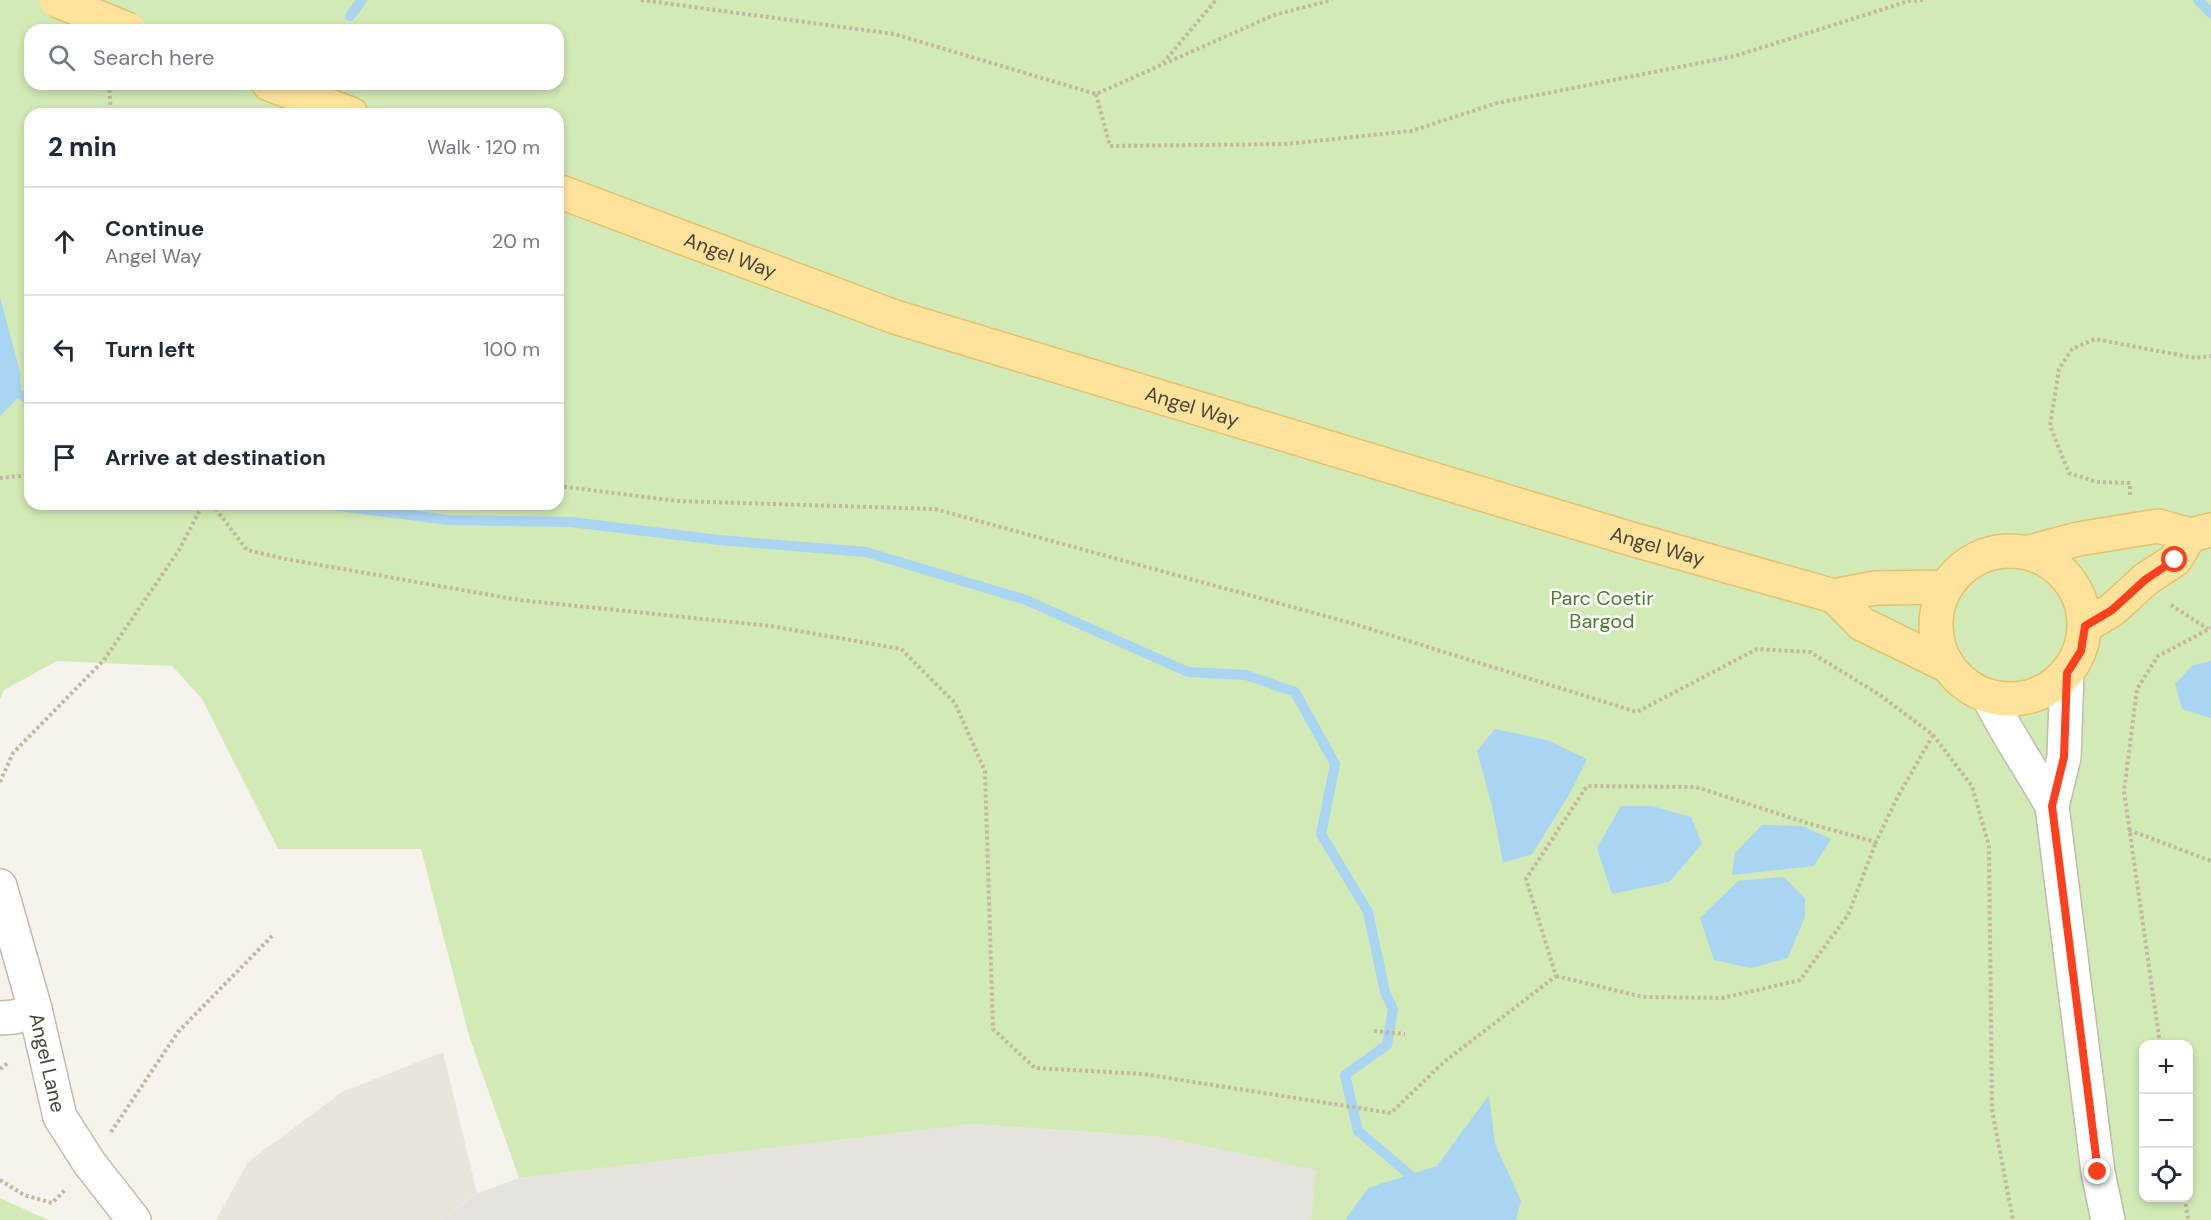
<!DOCTYPE html>
<html lang="en">
<head>
<meta charset="utf-8">
<style>
	:root { --surface:#fff; --page:#f6f6f7; --text:#1f2937; --muted:#747a83; --line:#e0e1e3 }
	body { margin:0; font-family:"DM Sans",sans-serif; background:var(--page); color:var(--text) }
	.controls { position:absolute; right:18px; bottom:18px; display:grid; overflow:hidden; border-radius:12px; box-shadow:0 3px 9px #0003 }
	.controls button { width:54px; height:54px; display:grid; place-items:center; padding:0; border:0; border-bottom:2px solid var(--line); background:var(--surface); color:var(--text); font:30px sans-serif }
	.stop { position:absolute; width:18px; height:18px; margin:-14px; border:4px solid #fc3f1d; border-radius:50%; background:#fff }
	.stop.end { background:#fc3f1d; border-color:#fff; box-shadow:0 2px 6px #0008 }
	.list { margin:0; padding:0; list-style:none }
	h2 { display:flex; justify-content:space-between; align-items:center; height:78px; margin:0; padding:0 24px; font-size:26px }
	h2 small { font-size:20px; font-weight:400; color:var(--muted) }
	.list li { display:grid; grid-template-columns:39px 1fr auto; gap:18px; align-items:center; box-sizing:border-box; height:108px; padding:0 24px; border-top:2px solid var(--line) }
	.list b { display:block; font-size:22px; white-space:nowrap }
	.list p { margin:0; font-size:20px; white-space:nowrap; color:var(--muted) }
	.list em { font-size:20px; font-style:normal; color:var(--muted) }
	.icon { flex:none; width:33px; height:33px; fill:none; stroke:currentColor; stroke-width:2; stroke-linecap:round; stroke-linejoin:round }
	.map { position:relative; flex:none; width:2211px; height:1220px; overflow:hidden }
	.search { position:absolute; background:var(--surface); box-shadow:0 3px 9px #0003; left:24px; top:24px; width:540px; height:66px; display:flex; align-items:center; gap:15px; box-sizing:border-box; padding:0 21px; border-radius:18px; color:var(--muted); font-size:22px }
	.panel { position:absolute; background:var(--surface); box-shadow:0 3px 9px #0003; left:24px; top:108px; width:540px; height:402px; border-radius:18px }
	.map>svg:first-child { display:block }
	.residential { fill:#eae5da }
	.industrial { fill:#e6e2dd }
	.green { fill:#d2eab5; fill-rule:evenodd }
	.water { fill:#a9d4f2 }
	.lines { fill:none; stroke-linecap:round; stroke-linejoin:round }
	.stream { stroke:#a9d4f2; stroke-width:10 }
	.minor-casing { stroke:#c2bbae; stroke-width:36 }
	.major-casing { stroke:#e6c16a; stroke-width:36 }
	.path { stroke:#c4b79f; stroke-width:4; stroke-dasharray:3 3; stroke-linecap:butt }
	.minor { stroke:#fff; stroke-width:33 }
	.major { stroke:#ffe39c; stroke-width:33 }
	.major-bridge-casing { stroke:#e6c16a; stroke-width:36; stroke-linecap:butt }
	.major-bridge { stroke:#ffe39c; stroke-width:33 }
	.route { stroke:#fc3f1d; stroke-width:8 }
	.labels { text-anchor:middle; stroke-width:5; stroke-linejoin:round; paint-order:stroke }
	.street-label { font-size:20px; fill:#4b4439; stroke:#fff }
	.park-label { font-size:20px; fill:#4a7f2a; stroke:#fff }
</style>
</head>
<body>
<div class="map">
<svg width="2211" height="1220" viewBox="0 0 2211 1220">
	<rect width="100%" height="100%" fill="#f6f3ec"/>
	<path class="residential" d="M443,1052L477,1193L442,1220H216L248,1162L342,1092Z"/>
	<path class="industrial" d="M973,1124L1162,1137L1317,1170L1311,1220H442L478,1193L519,1178Z"/>
	<path class="green" d="M0,0H2211V1220H1311L1316,1170L1162,1137L973,1124L519,1178L469,1036L421,849H278L202,699L172,666L57,661L4,690L0,699ZM30,30H558V84H30ZM30,114H558V504H30ZM2144,1044H2188V1198H2144Z
		M0,1198L48,1220H0Z"/>
	<path class="water" d="M0,297L20,372L21,395L0,416Z
		M2211,661V718L2182,709L2175,684L2193,665Z
		M1495,729L1547,740L1587,759L1569,795L1532,854L1503,863L1492,806L1477,751Z
		M1621,806H1652L1691,817L1702,844L1669,882L1612,894L1597,848Z
		M1762,825L1802,826L1831,839L1814,866L1732,875L1735,853Z
		M1784,877L1805,899V916L1788,958L1751,968L1714,960L1700,918L1738,881Z
		M1489,1095L1495,1144L1521,1201L1516,1220H1345L1368,1188L1437,1166Z"/>
	<g class="lines">
		<path class="stream" d="M2198,0L2211,13
			M350,16L362,0
			M21,395L30,400
			M323,504L448,520L571,522L719,540L866,552L1026,600L1188,672L1246,675L1295,692L1335,764L1321,834L1368,912L1385,992L1393,1009L1387,1045L1345,1075L1358,1131L1410,1175"/>
		<g class="minor-casing">
			<g id="minor">
				<path d="M2067,673L2064,757L2052,806L2098,1172L2108,1220"/>
				<path d="M1988,696C2007,734 2031,769 2052,806"/>
				<path id="s1" d="M0,886L35,1009L60,1117L90,1164L134,1220"/>
				<path d="M0,1018L15,1017L35,1009"/>
			</g>
		</g>
		<g class="major-casing">
			<g id="major">
				<path d="M269,84L351,114"/>
				<path id="s2" d="M558,191L895,317L1628,538L1834,596L1875,588L1946,587"/>
				<circle cx="2010" cy="625" r="74"/>
				<path d="M2030,552L2078,539L2158,526L2190,535L2211,530"/>
				<path d="M1834,596L1862,624L1948,666"/>
				<path d="M2085,626L2112,610L2146,579L2175,560L2190,535"/>
			</g>
		</g>
		<path class="path" d="M641,0L894,34L1096,94L1274,15L1332,0
			M1163,63L1216,0
			M109,84L111,114
			M1096,94L1110,146L1287,144L1411,131L1497,103L1735,56L1909,1L1923,0
			M0,478L30,475
			M558,486L677,501L935,509L1351,623L1637,712L1757,649L1810,652L1880,695L1933,735L1972,786L1989,846L1992,1110L2013,1220
			M2130,495V483L2097,482L2069,473L2050,426L2059,369L2072,349L2095,339L2195,358L2211,356
			M212,504L247,550L286,559L519,600L771,626L901,649L955,703L985,771L993,1029L1035,1068L1143,1074L1391,1113L1444,1062L1556,976L1526,879L1587,786L1696,787L1807,823L1876,842L1896,800L1933,735
			M2171,605L2208,629
			M0,782L13,753L104,660L179,550L203,504
			M2129,830L2211,861
			M1556,976L1643,997L1723,998L1800,980L1848,915L1876,842
			M1374,1031L1405,1034
			M2160,1044L2124,791L2137,689L2158,656L2211,628
			M0,1069L9,1062
			M111,1132L178,1032L272,936
			M0,1180L24,1195L52,1203L66,1189
			M2185,1198L2188,1220"/>
		<use href="#minor" class="minor"/>
		<use href="#major" class="major"/>
		<g class="major-bridge-casing">
			<path id="major-bridge" d="M56,0L129,30"/>
		</g>
		<use href="#major-bridge" class="major-bridge"/>
	</g>
	<g class="lines">
		<path class="route" d="M2098,1172L2052,806L2064,757L2067,673L2081,651L2085,626L2112,610L2146,579L2175,560"/>
	</g>
	<g class="labels">
		<g class="street-label">
			<text dy="7" stroke="none"><textPath href="#s2" startOffset="184">Angel Way</textPath></text>
			<text dy="7" stroke="none"><textPath href="#s2" startOffset="670">Angel Way</textPath></text>
			<text dy="7" stroke="none"><textPath href="#s2" startOffset="1156">Angel Way</textPath></text>
			<text dy="7" stroke="none"><textPath href="#s1" startOffset="183">Angel Lane</textPath></text>
		</g>
		<g class="park-label">
			<text x="1602" y="605">Parc Coetir<tspan x="1602" dy="23">Bargod</tspan></text>
		</g>
	</g>
</svg>
<div class="controls">
<button>+</button>
<button>−</button>
<button><svg class="icon" aria-label="locate" viewBox="0 0 24 24"><circle cx="12" cy="12" r="6"/><path d="M12 2v4M12 18v4M2 12h4M18 12h4"/></svg></button>
</div>
<div class="stop" style="left:2175px;top:560px"></div>
<div class="stop end" style="left:2098px;top:1172px"></div>
<div class="search"><svg class="icon" aria-label="search" viewBox="0 0 24 24"><circle cx="10" cy="10" r="6"/><path d="M15 15l6 6"/></svg>Search here</div>
<section class="panel">
<h2>2 min<small>Walk · 120 m</small></h2>
<ul class="list">
<li><svg class="icon" aria-label="ahead" viewBox="0 0 24 24"><path d="M12 20V5M6 11l6-6 6 6"/></svg><div><b>Continue</b><p>Angel Way</p></div><em>20 m</em></li>
<li><svg class="icon" aria-label="left" viewBox="0 0 24 24"><path d="M17 20v-9H6M10 6l-5 5 5 5"/></svg><div><b>Turn left</b></div><em>100 m</em></li>
<li><svg class="icon" aria-label="arrive" viewBox="0 0 24 24"><path d="M6 21V4h12l-3 4 3 4H6"/></svg><div><b>Arrive at destination</b></div></li>
</ul>
</section>
</div>
</body>
</html>
